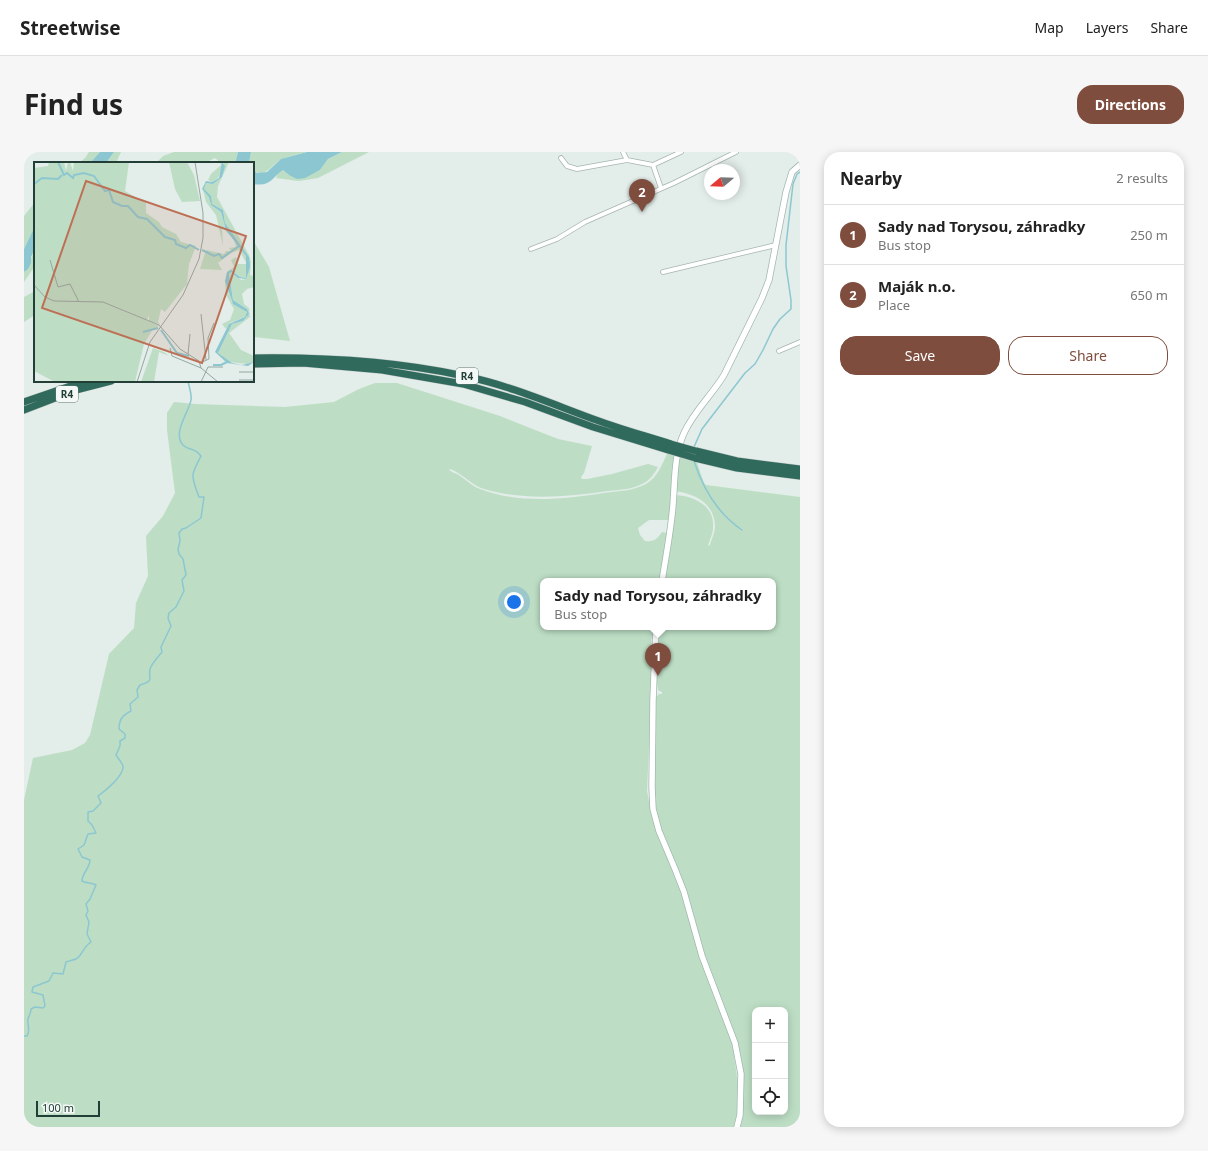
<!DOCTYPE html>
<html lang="en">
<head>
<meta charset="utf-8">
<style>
	:root { --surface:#fff; --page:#f6f6f6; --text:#222; --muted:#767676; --line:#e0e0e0; --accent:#7f4d3d }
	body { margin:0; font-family:"Noto Sans",sans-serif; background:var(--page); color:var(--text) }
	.controls { position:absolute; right:12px; bottom:12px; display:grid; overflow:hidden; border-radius:8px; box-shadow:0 2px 10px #0003 }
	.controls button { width:36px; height:36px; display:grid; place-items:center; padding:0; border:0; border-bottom:1px solid var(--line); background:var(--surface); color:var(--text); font:20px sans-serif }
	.compass { position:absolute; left:680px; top:12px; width:36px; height:36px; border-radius:50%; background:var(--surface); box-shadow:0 2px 10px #0003; rotate:251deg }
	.scale { position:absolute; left:12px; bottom:10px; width:64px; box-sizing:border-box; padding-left:4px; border:2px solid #233e37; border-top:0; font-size:11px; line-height:14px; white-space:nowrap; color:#233e37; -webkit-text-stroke:3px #f4f9f7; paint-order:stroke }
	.you { position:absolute; left:490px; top:450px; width:14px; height:14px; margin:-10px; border:3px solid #fff; border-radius:50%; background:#1a73e8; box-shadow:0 0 0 6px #1a73e833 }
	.badge { display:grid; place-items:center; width:26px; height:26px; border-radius:50%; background:var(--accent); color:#fff; font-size:13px; font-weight:700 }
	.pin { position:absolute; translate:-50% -33px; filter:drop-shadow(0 1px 2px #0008) }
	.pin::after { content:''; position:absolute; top:21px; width:14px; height:12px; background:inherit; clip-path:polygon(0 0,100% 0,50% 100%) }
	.popup { position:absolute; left:516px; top:426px; width:236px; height:52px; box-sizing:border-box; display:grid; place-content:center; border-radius:8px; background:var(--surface); filter:drop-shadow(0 1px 3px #0005); font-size:13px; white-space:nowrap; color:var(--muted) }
	.popup b { font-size:15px; color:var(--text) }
	.popup::after { content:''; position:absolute; left:50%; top:100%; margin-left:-8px; border:8px solid transparent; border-top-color:var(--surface) }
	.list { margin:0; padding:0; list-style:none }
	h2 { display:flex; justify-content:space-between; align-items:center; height:52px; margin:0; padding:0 16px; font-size:17px }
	h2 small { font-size:13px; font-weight:400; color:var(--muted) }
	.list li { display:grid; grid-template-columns:26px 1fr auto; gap:12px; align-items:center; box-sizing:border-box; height:60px; padding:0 16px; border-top:1px solid var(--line) }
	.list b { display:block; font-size:15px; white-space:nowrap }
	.list p { margin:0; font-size:13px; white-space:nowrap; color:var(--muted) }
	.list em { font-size:13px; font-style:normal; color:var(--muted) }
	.actions { display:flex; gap:8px; padding:12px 16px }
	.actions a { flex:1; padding:9px 0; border:1px solid var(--accent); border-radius:16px; text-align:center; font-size:14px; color:var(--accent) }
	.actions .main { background:var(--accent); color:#fff }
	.icon { flex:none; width:22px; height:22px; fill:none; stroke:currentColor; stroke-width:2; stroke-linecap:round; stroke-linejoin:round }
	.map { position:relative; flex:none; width:776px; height:975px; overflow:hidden; border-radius:16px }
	header { display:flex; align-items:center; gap:24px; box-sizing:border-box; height:56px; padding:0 20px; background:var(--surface); border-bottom:1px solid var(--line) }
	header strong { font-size:19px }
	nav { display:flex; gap:22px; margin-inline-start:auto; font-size:14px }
	.intro { display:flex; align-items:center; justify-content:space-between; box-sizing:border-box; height:96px; padding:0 24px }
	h1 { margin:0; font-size:28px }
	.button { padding:10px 18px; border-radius:16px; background:var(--accent); color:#fff; font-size:14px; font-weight:700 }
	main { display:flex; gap:24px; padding:0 24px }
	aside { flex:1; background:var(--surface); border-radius:16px; box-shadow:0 2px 10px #0003 }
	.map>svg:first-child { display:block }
	.green { fill:#bddec5; fill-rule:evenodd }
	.water { fill:#8cc7d1 }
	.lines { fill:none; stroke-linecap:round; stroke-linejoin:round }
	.stream { stroke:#8cc7d1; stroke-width:1.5 }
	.street-casing { stroke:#a6b5b0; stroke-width:5.5 }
	.secondary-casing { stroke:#a2b8b0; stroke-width:7 }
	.highway-casing { stroke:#c1c9c7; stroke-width:8 }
	.street { stroke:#fff; stroke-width:4 }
	.secondary { stroke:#fff; stroke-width:5.5 }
	.highway { stroke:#2f6a5d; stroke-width:7 }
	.highway-bridge-casing { stroke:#c1c9c7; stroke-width:8; stroke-linecap:butt }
	.highway-bridge { stroke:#2f6a5d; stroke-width:7 }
	.labels { text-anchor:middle; stroke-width:4; stroke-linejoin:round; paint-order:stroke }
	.shield { fill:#f4f9f7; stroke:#627671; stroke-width:1 }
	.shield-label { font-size:10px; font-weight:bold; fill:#233e37 }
	.inset-river { fill:none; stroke:#8cc7d1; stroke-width:2 }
	.inset-road { fill:none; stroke:#96a7a2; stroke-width:1 }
	.view { fill:#bd7055; fill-opacity:0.15; stroke:#bd7055; stroke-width:2 }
	.inset-edge { fill:none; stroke:#233e37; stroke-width:2 }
</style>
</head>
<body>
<header>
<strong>Streetwise</strong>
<nav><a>Map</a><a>Layers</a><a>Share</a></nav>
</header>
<div class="intro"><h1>Find us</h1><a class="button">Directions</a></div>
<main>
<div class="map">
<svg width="776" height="975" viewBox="0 0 776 975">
	<rect width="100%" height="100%" fill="#e3ede9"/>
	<path class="green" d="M65,0H76L66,11H55L61,6Z
		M90,0H97L92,11H82Z
		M150,0H214L212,8L213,11H197L191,6L185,9V11L133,10L139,4Z
		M227,0H283C275,2 266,4 258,7C248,11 241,29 229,17V11H225Z
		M318,0H345L294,26L275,29L252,26L254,21L259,18L265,23L291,20L296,18L304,7Z
		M11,50V74L0,97V64Z
		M229,88L245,115L266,189L229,185Z
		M11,97V114L0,130V120C6,115 7,104 11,97Z
		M11,139V163L0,170V145Z
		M351,231H373L476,264L534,287L568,294L560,321L557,325L558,327H563L588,322L624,312L634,315C630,322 627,327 620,331C609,337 596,338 584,339C543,345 500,349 460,337C447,333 438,321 426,317L425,318C428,320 430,321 433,322C442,327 448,335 459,338C497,352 541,347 580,341C594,339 609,339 622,332C634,325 638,312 644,300L651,302L645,368H625L614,376L616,383L621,389C630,390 633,387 638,380L643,381L636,429H519V475H629L627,491V547L623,639L628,664L632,656L630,641L632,545L635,542H638V540L634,538L632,524L634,475H749V429H640L651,343C671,344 691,354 689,376C689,382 685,389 684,394L686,393C687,388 691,381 691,375C691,352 672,342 651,339L655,304L672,308L680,331L682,333L776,345V975H715C720,949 722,922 715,897L710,905C714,927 717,953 710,975H0V648L9,606L48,598L61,591L66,583L85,502L110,476L112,451L124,424L122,384L139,364L151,341L143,278V261L150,250L171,252L261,255L310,250L335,237ZM731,858H761V960H731Z"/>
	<path class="water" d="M76,0H90L82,11H66Z
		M214,0H227L225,11H213L212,8Z
		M283,0H318L304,7L296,18L281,26L273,27L265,23L259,18C247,26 247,35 229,32V17L233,21L243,20L257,7Z
		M11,74V97L7,105V111L4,117L0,120V97Z"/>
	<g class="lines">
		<path class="stream" d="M670,295L678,277L721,221L731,212L739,198L749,177L756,167L767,157V148L762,114V93L769,32L773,22L776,20
			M670,309C679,337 693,361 718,378
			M0,884H3C7,878 3,874 4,867C5,863 7,862 7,857L11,855L19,856L21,854L19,843L8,840L9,835L25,829L29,821L39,822L42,810C45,809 49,808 52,807C59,803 58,796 67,790L63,782L65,770L62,763L64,759L62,752L66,747L72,733C67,730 63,732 58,729C58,721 66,716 66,708L58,705L54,697L60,693L64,682L72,681L68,673L64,669V660L69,659L77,651L74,644C81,639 100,624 99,614C98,611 94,606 92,603L96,594V589L101,586V582L95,577C95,567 99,563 107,559L106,552L114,545L113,538L116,533C131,528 124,528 126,517C128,511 134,505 138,500L137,495L147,474L144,466L145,461L152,455L160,439L158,428L162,423L159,407L155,402L154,397L156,389L155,381L158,377L162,376L177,366L180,345H175C167,323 166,325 177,304C170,295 165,299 159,293C148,281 165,260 167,248C168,242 165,235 164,229"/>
		<g class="street-casing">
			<path id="street" d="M599,0L603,8
				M771,0L776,5
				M537,6L543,14L553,17L603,8L629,13L657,0
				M629,13L637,36
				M507,97L533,87L561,70L650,31L712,0
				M639,120L752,93
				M755,199L776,190"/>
		</g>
		<g class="secondary-casing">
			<path id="secondary" d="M638,429C642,404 647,378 649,353C651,328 650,303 660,281C670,259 688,243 700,223L738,146L745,128L762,40L768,20L776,13
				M632,475L629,548L628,635L629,657L635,679L651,717L660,740L678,804L711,891L717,922L716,963L713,975"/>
		</g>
		<g class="highway-casing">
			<path id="highway" d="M229,206C299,205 371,209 440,224C485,233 528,252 572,268C596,277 622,284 647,292
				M229,212L279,211L358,218L439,232L501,250L569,275L644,298
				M0,250L61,229
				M0,258L52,238L87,229
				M672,299L713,309L776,317
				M671,306L713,316L776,324"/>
		</g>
		<use href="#street" class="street"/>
		<use href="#secondary" class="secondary"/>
		<use href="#highway" class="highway"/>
		<g class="highway-bridge-casing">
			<path id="highway-bridge" d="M647,292L672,299
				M644,298L671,306"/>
		</g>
		<use href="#highway-bridge" class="highway-bridge"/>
	</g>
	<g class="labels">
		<g class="shield">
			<rect x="432" y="216" width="22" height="16" rx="3"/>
			<rect x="32" y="234" width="22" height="16" rx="3"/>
		</g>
		<g class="shield-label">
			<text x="443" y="228">R4</text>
			<text x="43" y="246">R4</text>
		</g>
	</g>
	<g transform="translate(10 10)">
		<rect width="220" height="220" fill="#e3ede9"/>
		<path d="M15,0H30L32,9L34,0H36L39,9L40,0H95L91,29L112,41V51L125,60L128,65L142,72L147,80L162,84L155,102L153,122L131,150L127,147L124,160L126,162L115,159V153L113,158L72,140L125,164L119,167L110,182L101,220H21L0,209V6L14,4ZM153,0L160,13L166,39L148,40L141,27L135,0ZM186,0L189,3L184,16L178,20L174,18L177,12L187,3ZM190,0H195L184,24L183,35L215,93L217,100L216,113L220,114V125L213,127L208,132L210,142L215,146L216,155L195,171L207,188L220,194V200L214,202L195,200L184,191L198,162L209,159L215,152L212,146L199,138L195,113L197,110L207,118L212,117L215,95L191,61L189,48L178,42L170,27L172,21L179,22L188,15ZM169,28L175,35L177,43L187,50L192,68L199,75L212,94L214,102L212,116L206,115L200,110H193L200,105L197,98L202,95L204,102H213L205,88L197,91L184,101L188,108L166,107L172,88L190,92L192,89H197L195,86L202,85L200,78L188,65L189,84L182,53L172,40ZM193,114L192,121L198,140L213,150L211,155L196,161L192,167L188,162L196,158L200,147L192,133L191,121ZM119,186L130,190L135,194L125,190L120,220H107Z" fill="#bddec5"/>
		<path d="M188,0L191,4L188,15L179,22L172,21L170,27L177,34L178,42L189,48L191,61L215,95L216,105L212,117L204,116L197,110L195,112L199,138L213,147L215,152L209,159L198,162L184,191L198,201L208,203L220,200L214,204L193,201L181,190L195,162L211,155L213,150L199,142L191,119L193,110L197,108L206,115L212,116V94L192,68L187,50L177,43L175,35L168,27L172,19L178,20L185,16Z" fill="#8cc7d1"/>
		<path class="inset-river" d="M24,0L30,13L33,11L39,16L40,13L50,11L60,14L71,29L75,28L79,40L88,44H94L104,55L113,57L131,75L141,78L142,82L152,86L156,83L165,88M0,22L8,16L24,17L28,13M168,88L180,94L185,92L188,96L205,84M127,168L143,191L155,194M109,170L124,166M179,203H187L193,200"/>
		<path class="inset-road" d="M16,98L24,125L36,122L45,140M0,123L11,135L20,139L69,140L125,163L146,187L165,199L167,206L184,220M167,152L172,198M136,186L138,194L167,206M154,192L156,172M166,201L175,197L174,176L180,161M205,210H220M205,218H220M103,220L116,180L149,133L165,97L169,76V51L161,0M167,220L174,205H189"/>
		<path class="view" d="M52,19L212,74L168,201L8,146Z"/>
		<rect width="220" height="220" class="inset-edge"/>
	</g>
</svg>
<div class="controls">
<button>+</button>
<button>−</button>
<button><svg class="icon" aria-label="locate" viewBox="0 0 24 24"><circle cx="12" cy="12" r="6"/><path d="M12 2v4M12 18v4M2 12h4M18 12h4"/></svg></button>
</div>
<svg class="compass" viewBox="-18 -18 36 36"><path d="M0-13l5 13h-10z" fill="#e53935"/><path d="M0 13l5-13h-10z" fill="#767676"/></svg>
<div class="scale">100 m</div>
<div class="you"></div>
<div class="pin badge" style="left:634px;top:524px">1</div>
<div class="popup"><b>Sady nad Torysou, záhradky</b>Bus stop</div>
<div class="pin badge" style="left:618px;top:60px">2</div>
</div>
<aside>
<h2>Nearby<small>2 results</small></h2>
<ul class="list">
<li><span class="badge">1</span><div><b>Sady nad Torysou, záhradky</b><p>Bus stop</p></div><em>250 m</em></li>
<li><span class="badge">2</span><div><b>Maják n.o.</b><p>Place</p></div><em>650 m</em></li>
</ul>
<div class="actions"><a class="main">Save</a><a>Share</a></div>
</aside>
</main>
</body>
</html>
